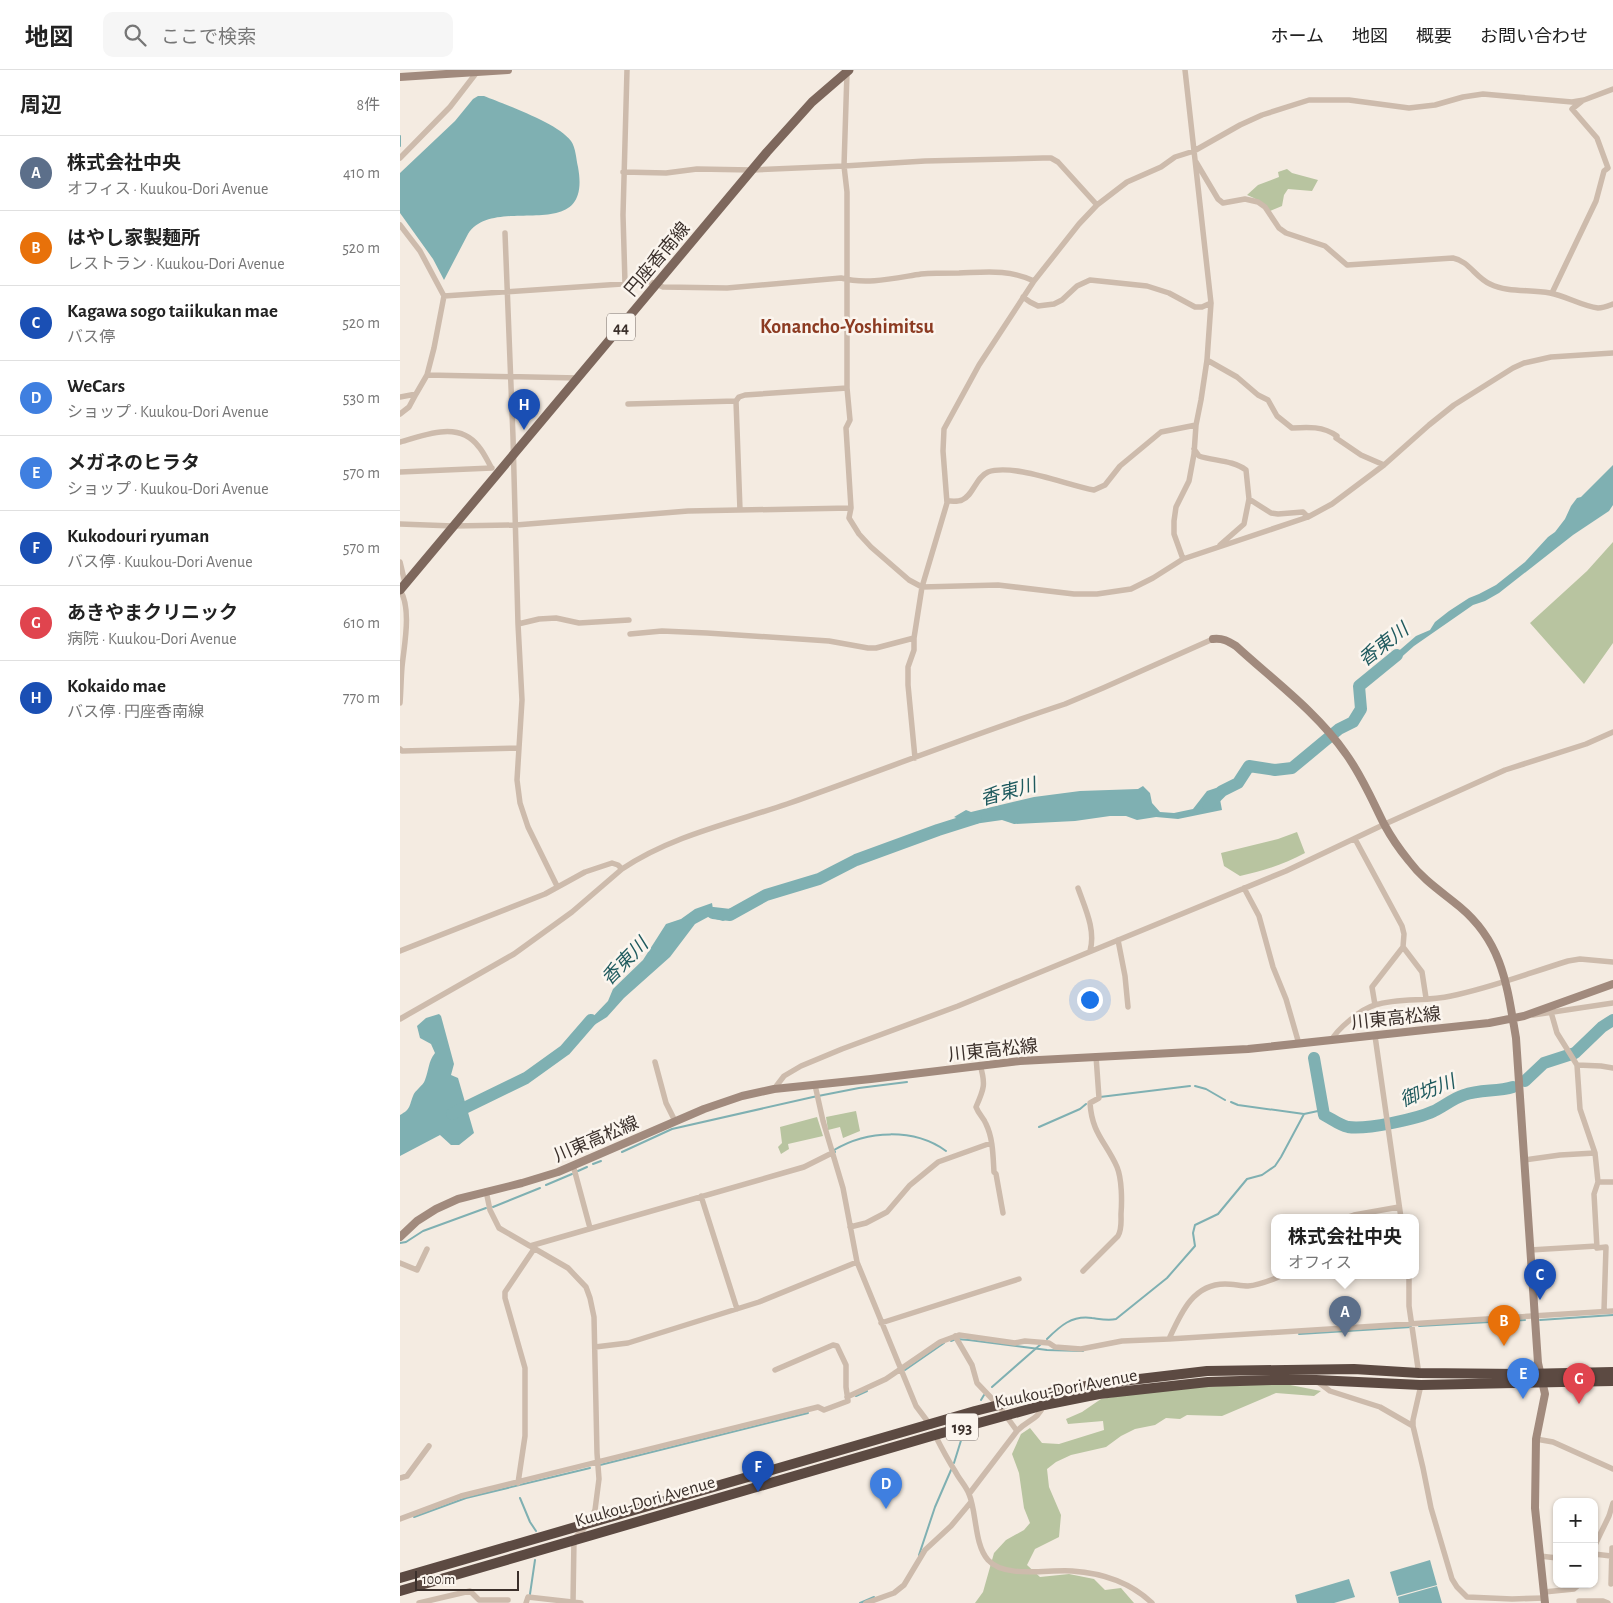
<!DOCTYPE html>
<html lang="ja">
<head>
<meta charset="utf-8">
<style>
	:root { --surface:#fff; --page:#f6f6f6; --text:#222; --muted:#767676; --line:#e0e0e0; --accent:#d93025 }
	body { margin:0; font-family:"Alegreya Sans","Noto Sans JP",sans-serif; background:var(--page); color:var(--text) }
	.controls { position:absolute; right:15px; bottom:15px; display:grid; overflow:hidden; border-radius:10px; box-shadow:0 1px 4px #0004 }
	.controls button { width:45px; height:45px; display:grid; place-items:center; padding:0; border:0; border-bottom:1px solid var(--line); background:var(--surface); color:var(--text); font:25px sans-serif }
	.scale { position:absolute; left:15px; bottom:12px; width:104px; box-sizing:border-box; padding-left:5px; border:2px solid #3b302b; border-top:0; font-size:14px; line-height:18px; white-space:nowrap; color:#3b302b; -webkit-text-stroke:4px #fbf5ee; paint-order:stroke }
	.you { position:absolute; left:689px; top:929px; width:18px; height:18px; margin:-12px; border:4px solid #fff; border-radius:50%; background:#1a73e8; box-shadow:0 0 0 8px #1a73e833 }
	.badge { display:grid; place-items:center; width:32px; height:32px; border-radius:50%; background:var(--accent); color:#fff; font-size:16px; font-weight:700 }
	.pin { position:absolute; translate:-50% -41px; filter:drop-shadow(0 1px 2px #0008) }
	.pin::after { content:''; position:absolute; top:26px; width:18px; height:15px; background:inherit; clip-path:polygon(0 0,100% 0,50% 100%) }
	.popup { position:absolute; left:871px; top:1144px; width:148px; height:65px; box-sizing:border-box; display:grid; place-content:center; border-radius:10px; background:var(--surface); filter:drop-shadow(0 1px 4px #0005); font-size:16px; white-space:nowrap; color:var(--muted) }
	.popup b { font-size:19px; color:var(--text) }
	.popup::after { content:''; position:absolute; left:50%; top:100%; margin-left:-10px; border:10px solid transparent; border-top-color:var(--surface) }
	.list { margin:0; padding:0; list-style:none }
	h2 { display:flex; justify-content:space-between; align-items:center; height:65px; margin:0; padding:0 20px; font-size:21px }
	h2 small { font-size:16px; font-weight:400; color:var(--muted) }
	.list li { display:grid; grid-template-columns:32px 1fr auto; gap:15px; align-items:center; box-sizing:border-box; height:75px; padding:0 20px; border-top:1px solid var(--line) }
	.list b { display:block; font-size:19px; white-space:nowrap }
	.list p { margin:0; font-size:16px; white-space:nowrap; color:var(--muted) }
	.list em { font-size:16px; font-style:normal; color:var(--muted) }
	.icon { flex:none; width:28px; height:28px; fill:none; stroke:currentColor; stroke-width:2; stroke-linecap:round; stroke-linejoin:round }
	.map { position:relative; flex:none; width:1213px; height:1533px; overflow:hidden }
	header { display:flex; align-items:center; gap:30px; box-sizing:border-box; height:70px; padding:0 25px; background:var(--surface); border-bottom:1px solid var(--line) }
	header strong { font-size:24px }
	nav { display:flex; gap:28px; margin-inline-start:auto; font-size:18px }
	.search { width:350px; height:45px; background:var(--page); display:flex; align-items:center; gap:12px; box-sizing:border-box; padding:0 18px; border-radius:10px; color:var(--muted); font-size:19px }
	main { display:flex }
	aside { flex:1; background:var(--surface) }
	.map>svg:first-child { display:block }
	.green { fill:#b8c4a0 }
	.water { fill:#7fb0b2 }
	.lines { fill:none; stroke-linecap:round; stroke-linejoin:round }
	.stream { stroke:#7fb0b2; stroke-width:2 }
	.river { stroke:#7fb0b2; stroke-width:12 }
	.street { stroke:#cdbbac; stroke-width:5.5 }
	.secondary { stroke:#a18a7d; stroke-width:8 }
	.primary { stroke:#7d675c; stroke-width:9 }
	.highway { stroke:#5c4a42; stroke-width:10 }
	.labels { text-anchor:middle; stroke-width:5; stroke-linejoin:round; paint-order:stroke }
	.shield { fill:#fbf5ee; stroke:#756b66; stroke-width:1 }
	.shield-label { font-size:16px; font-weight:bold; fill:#3b302b }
	.street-label { font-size:18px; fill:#3b302b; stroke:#fbf5ee }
	.water-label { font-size:19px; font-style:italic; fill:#1f5a5e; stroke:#fbf5ee }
	.quarter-label { font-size:20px; font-weight:bold; fill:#8c3b22; stroke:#fbf5ee }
</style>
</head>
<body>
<header>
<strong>地図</strong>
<div class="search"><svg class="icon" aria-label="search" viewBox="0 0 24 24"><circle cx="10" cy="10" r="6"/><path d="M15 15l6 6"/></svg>ここで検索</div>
<nav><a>ホーム</a><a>地図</a><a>概要</a><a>お問い合わせ</a></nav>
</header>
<main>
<aside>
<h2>周辺<small>8件</small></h2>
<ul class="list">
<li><span class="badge" style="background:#5c6f8a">A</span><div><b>株式会社中央</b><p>オフィス · Kuukou-Dori Avenue</p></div><em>410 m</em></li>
<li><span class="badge" style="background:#e8710a">B</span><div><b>はやし家製麺所</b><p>レストラン · Kuukou-Dori Avenue</p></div><em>520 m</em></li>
<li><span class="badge" style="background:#1a4fb4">C</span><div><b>Kagawa sogo taiikukan mae</b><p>バス停</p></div><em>520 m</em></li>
<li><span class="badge" style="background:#3f7fe0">D</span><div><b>WeCars</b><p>ショップ · Kuukou-Dori Avenue</p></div><em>530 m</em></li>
<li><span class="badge" style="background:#3f7fe0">E</span><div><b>メガネのヒラタ</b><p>ショップ · Kuukou-Dori Avenue</p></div><em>570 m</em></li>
<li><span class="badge" style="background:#1a4fb4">F</span><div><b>Kukodouri ryuman</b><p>バス停 · Kuukou-Dori Avenue</p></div><em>570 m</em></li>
<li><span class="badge" style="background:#e0444e">G</span><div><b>あきやまクリニック</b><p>病院 · Kuukou-Dori Avenue</p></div><em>610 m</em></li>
<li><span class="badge" style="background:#1a4fb4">H</span><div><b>Kokaido mae</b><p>バス停 · 円座香南線</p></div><em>770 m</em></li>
</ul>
</aside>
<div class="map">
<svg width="1213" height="1533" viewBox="0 0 1213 1533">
	<rect width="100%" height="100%" fill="#f4ebe1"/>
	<path class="green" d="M887,99L892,103L918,110L912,121L888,119L884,125L882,136L870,141C863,133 857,129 847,125L858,115L879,107L878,102Z
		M1213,472V573L1184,614L1130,553L1187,501Z
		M897,762L905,783C885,794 863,801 840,806L824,796L821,783L878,769Z
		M456,1041L460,1061L443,1068L440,1057L428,1060L426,1047Z
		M417,1047L423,1066L388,1074L389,1079L381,1084L378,1077L382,1073L380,1057Z
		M880,1313L921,1321L914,1326L876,1323L822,1346L787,1345L780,1349L766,1348L755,1355L735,1359L721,1366L706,1377L671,1385L656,1392L647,1399L649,1417L661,1445L659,1467L635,1479L627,1495L640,1507L669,1504L694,1509L705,1520L721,1518L734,1533H737H575L583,1522L594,1483L606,1470L624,1460L630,1453L624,1438L619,1403L612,1384L621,1364L630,1358L642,1373L659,1374L704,1360L703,1351L668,1354L666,1349L682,1342L701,1329L762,1319Z"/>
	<path class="water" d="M78,26H84C106,35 158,53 171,71C176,78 176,89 178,97C193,178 95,122 68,164L44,210L33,189L0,143V103L55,51L73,29Z
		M1213,395V435L1209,441L1173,465L1099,523L1085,531L1073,535L1014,576L996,592L987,597L979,594L994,585L1016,566L1030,560L1035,552L1049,541L1069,528L1079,524L1096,515L1125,492L1148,467L1155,462L1165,449L1171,436L1177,428L1181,427Z
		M743,716L750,723L752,733L760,742L774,743L793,739L807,721L819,717V724L822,740L778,749L756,747L737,750L726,746H710L675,751L614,754L602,750L567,755L559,752V749L554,747L566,740L571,742L634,727L680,721L738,719Z
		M312,833L313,839L316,843H329L331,848L323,851L308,847L295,854L270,887L224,928L207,947L178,965L185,955L208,931L213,919L243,890L266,854L281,849L295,839Z
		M39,944L41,946L54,994L51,1005L58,1008L74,1063L59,1075H51L40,1065L0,1086V1045C11,1039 9,1036 13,1026C15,1020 23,1016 25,1010C29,1000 28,992 35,983L31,974L20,968L17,956L26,948Z
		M1030,1490L1037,1515L997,1526L990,1502Z
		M949,1509L955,1527L934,1533H897L895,1525Z
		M1037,1516L1042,1533H999L998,1527Z"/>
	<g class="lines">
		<path class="stream" d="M0,66V76
			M795,1016L806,1019L825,1030
			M700,1027L790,1016
			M831,1032L838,1035L904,1044
			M639,1057L680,1039L686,1034
			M222,1082L272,1059L413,1027L459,1018L507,1012
			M435,1082L434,1080C467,1060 514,1058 546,1081
			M193,1094L201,1091
			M178,1101L187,1097
			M146,1115L172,1104
			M93,1137L140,1118
			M0,1173L6,1172L23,1161L86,1138
			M1140,1250L1213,1245
			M1019,1256L1125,1250
			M899,1264L1011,1257
			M647,1269C660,1256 672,1245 692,1248C700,1249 708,1251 716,1249L767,1208L795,1176L793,1163L795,1155L818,1144L847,1109L862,1105L875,1096L881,1087L904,1044L918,1041H923
			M551,1271L556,1269L569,1270L647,1280L683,1281
			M505,1300L544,1273
			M592,1317L641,1274
			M456,1326L467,1321
			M581,1330L584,1325
			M554,1393L563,1364
			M200,1395L408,1343
			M120,1428L130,1452L136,1461
			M14,1447L66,1428L190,1398
			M519,1485L535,1437L551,1400
			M130,1524L135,1490
			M460,1533L474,1527"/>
		<path class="river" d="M808,735L822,721L838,713L849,696L875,700L892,698L939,659L953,652L961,639L959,616L997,585
			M313,843L330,845L366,825L419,809L456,790L538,760L576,748
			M914,988L924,1045C932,1049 939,1055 948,1057C966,1060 1017,1049 1034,1041C1044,1036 1054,1028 1064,1025C1080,1019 1097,1022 1113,1017
			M1125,1011L1144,993L1175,983L1202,957L1213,950
			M52,1044L126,1008L165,980L191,950"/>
		<path class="street" d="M447,2L444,96L447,122V318L450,350L446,358L451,438L449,448L459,464L471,477L509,510L522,517L598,515L674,524H697L731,519L753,508L783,489L908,447L932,434L984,395L1029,355L1054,335L1113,298L1124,293L1151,287L1213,283
			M0,88L50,37L77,2
			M796,92L818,129L823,133L845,129L858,132L865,137L879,158L886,163L925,176L947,195L1053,188C1069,191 1075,207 1090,214C1108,223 1130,219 1150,223C1166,226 1182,236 1198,238C1204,238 1208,236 1213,234
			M223,102L266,103L297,99L352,100L444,96L525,91L643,88H651L658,92L697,135
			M0,155L20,181L44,226L251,212L263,217L327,218L441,208C467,215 495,208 521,204C533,203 547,203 559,203C587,202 608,199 634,211
			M105,163L113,367L118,554L122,630L117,710L120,733L128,757L157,816
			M225,213L223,145L227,0
			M1152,223L1196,131L1204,101L1208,98L1197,68L1172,39L1182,31
			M623,227L630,232L638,236L654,234L662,230L677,216L690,210L747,216L769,223L795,237H802L811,233
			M807,290L837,307L858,325L868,330L877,346L892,358C908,357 923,356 937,366L936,368L961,385L984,395
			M27,305L178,308
			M0,327L16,324L27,305L34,278L44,226
			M228,334L336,331
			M0,344L9,337L16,324
			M0,372C26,365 59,350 79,377C84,383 87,390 91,397
			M794,379L799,386C813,391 833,390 846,400L849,429L871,443L878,444L903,442L908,447
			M0,402L92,398
			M547,431C551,431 558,432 562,430C573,426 576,407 588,402C613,393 667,415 694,420L705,415L720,396L761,362L796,355
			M340,440L336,331L339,327L345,325L447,318
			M0,454L53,456L116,455L288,441L451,438
			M820,475L844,454L849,429
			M783,489L774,464V451L776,437L789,411L794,384L796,355L801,330L807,290L811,233L785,0
			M0,492L5,513
			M0,520C12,539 4,576 2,597C1,609 1,621 0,633
			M118,554L139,549L156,548L179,553L229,550
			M230,564L262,561L307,563L429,571L468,578H476L514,568
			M0,679L2,681L118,678
			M515,688L508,615V597L514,580V568L522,517L547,433L543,381L544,359L579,295L634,211L679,154L697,135L727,112L761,97L775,87L794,81L840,55L862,45L909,30H949L1009,38L1035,35L1063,27L1083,24L1172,32L1184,30L1213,19
			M955,769L1002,856L1004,864L1003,877L972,917L975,935
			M678,818C685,838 696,860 690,881
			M844,818L859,846L873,897L886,929L899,974
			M718,870L725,906L728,937
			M1003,877L1022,902L1026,928
			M0,881L145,824L185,802L212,793L218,795L222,799C271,766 331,753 387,734C480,701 571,665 665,634L703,618L813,569
			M1151,942L1157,963L1177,995L1180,1039L1195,1083L1198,1112L1194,1124L1197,1178L1206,1177L1204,1241
			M1133,945L1213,933
			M0,949L114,884L172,842L222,799
			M975,966L1001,1148
			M931,971C937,959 961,939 975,935C999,927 1026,932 1051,926C1091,918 1129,903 1168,891L1180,889L1213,892
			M255,992L266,1033L275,1051
			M580,995C586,1014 584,1019 576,1037C579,1045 584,1048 586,1054C593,1068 593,1086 594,1102L596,1104L603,1143
			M1177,995L1201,996L1213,998
			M415,1015L423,1051L443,1118L457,1192L516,1336L531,1356
			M374,1019L384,1006L401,996L442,979L558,936L886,801L985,754L1105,700L1186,674L1213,662
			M1124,1090L1160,1085L1195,1083
			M173,1095L190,1158
			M1198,1112H1213
			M86,1121L90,1140L99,1158L168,1198L186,1217L190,1228L194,1247L197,1383L199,1409L195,1440L188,1454L174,1469L173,1533
			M301,1126L337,1239
			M945,1148L954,1145L999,1137
			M450,1157L466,1153L487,1142L510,1115L538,1092L591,1073
			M130,1176L404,1097L432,1083
			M1130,1180L1197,1176
			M0,1193L17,1200L27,1179
			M683,1201L718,1166C722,1159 721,1152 721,1144C722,1131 722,1109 717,1097C706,1072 692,1064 690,1033L699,1028L696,986
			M1009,1206V1236L1019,1305
			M481,1253L619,1209
			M555,1266L572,1295L577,1313L598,1335L617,1361
			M769,1269C781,1243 793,1214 825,1214C833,1214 841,1216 848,1216C860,1215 871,1210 881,1206
			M195,1277L228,1273L359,1232L457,1192
			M918,1312L930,1321L980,1337L1013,1356
			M1021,1315L1013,1350V1356L1023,1398L1031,1438L1052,1509L1057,1517L1067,1527L1112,1529L1144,1528
			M447,1327L486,1309L540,1272L559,1265L615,1273L625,1271L649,1273L655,1277L681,1279L722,1271L769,1269L1213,1241
			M535,1365C541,1377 548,1390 555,1401C559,1409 566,1416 569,1424C577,1443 574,1474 588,1490C605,1509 649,1499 672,1501C702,1503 730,1512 752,1533
			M1136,1369L1153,1372L1213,1399
			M0,1408L7,1406L29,1376
			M118,1413L125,1366V1298L105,1228V1222L134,1179
			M569,1424L617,1361C628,1349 637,1351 644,1335
			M0,1449L61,1426L418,1337L424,1340L448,1331L446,1317V1295L437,1276L433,1275L375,1300
			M1194,1477L1209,1446L1213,1433
			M1194,1484L1211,1486
			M1140,1486L1157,1488
			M1211,1514L1212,1478
			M1144,1522L1174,1519L1180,1514
			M1179,1531H1203L1208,1533
			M19,1533L70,1521L79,1530H108
			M126,1533L128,1527L181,1533
			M466,1533L494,1523L504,1515L525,1480L551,1456L571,1432"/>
		<path class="secondary" d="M0,7L108,0
			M813,569C823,568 828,571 836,576C873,610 917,642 946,684C962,706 972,730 984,754C991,767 1000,780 1009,791C1023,810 1042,822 1060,837C1103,873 1107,916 1116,968L1138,1293L1145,1324L1136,1369L1135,1438L1145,1533
			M0,1167L17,1151L36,1139L58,1129L122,1113L158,1102L304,1039L342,1026L374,1019L471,1009L620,991L848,979L1089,953L1124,946L1213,914"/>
		<path class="primary" d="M0,520L367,82L412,32L449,0"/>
		<path class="highway" d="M0,1508L575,1341L634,1326L697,1314L807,1301L954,1299L1019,1303L1121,1304L1213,1302
			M0,1521L535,1365L644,1335L699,1324L808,1312L874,1310H916L1021,1315L1213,1311"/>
	</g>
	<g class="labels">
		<g class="shield">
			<rect x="207" y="243.5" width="28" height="27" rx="4"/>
			<rect x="546" y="1343.5" width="32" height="27" rx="4"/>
		</g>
		<g class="shield-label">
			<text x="221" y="263">44</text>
			<text x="562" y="1363">193</text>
		</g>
		<g class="street-label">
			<text transform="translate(257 189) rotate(-50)" y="6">円座香南線</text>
			<text transform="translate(996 948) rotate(-6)" y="6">川東高松線</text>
			<text transform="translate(593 980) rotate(-6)" y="6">川東高松線</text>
			<text transform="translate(196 1069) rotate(-23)" y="6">川東高松線</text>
			<text transform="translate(666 1318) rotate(-11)" y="6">Kuukou-Dori Avenue</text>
			<text transform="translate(245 1431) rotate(-16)" y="6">Kuukou-Dori Avenue</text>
		</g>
		<g class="water-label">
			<text transform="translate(983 574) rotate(-38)" y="7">香東川</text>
			<text transform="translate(608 721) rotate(-15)" y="7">香東川</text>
			<text transform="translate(224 891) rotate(-46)" y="7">香東川</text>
			<text transform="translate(1027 1020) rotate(-21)" y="7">御坊川</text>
		</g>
		<g class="quarter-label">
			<text x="447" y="263">Konancho-Yoshimitsu</text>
		</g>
	</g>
</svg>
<div class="controls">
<button>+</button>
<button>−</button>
</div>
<div class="scale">100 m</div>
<div class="you"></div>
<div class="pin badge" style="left:945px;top:1267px;background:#5c6f8a">A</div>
<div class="popup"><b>株式会社中央</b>オフィス</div>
<div class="pin badge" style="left:1104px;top:1276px;background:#e8710a">B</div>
<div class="pin badge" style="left:1140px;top:1230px;background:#1a4fb4">C</div>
<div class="pin badge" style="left:486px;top:1439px;background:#3f7fe0">D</div>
<div class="pin badge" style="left:1123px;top:1329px;background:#3f7fe0">E</div>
<div class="pin badge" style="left:358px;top:1422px;background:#1a4fb4">F</div>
<div class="pin badge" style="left:1179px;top:1334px;background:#e0444e">G</div>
<div class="pin badge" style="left:124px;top:360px;background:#1a4fb4">H</div>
</div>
</main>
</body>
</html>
